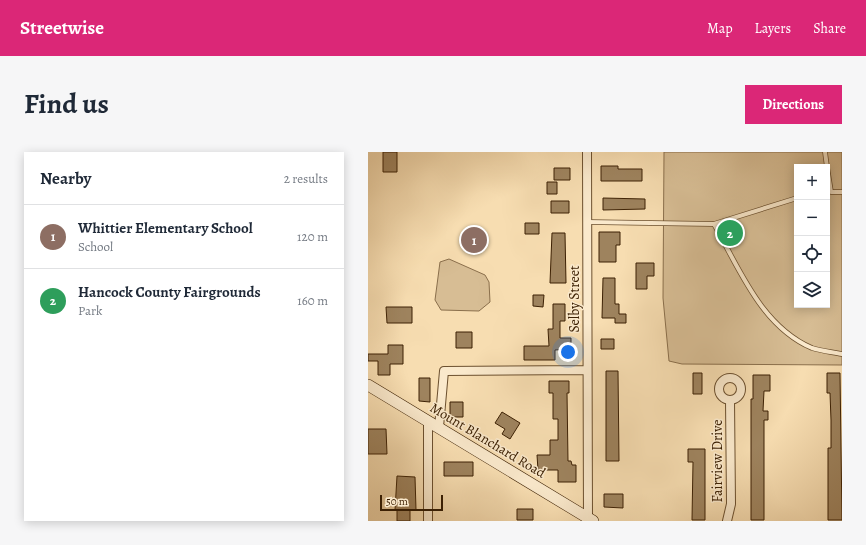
<!DOCTYPE html>
<html lang="en">
<head>
<meta charset="utf-8">
<style>
	:root { --surface:#fff; --page:#f6f6f7; --text:#1f2937; --muted:#747a83; --line:#e0e1e3; --accent:#db2777 }
	body { margin:0; font-family:Alegreya,serif; background:var(--page); color:var(--text) }
	.controls { position:absolute; right:12px; top:12px; display:grid; overflow:hidden; border-radius:0px; box-shadow:0 2px 10px #0003 }
	.controls button { width:36px; height:36px; display:grid; place-items:center; padding:0; border:0; border-bottom:1px solid var(--line); background:var(--surface); color:var(--text); font:20px sans-serif }
	.scale { position:absolute; left:12px; bottom:10px; width:63px; box-sizing:border-box; padding-left:4px; border:2px solid #3d2104; border-top:0; font-size:11px; line-height:14px; white-space:nowrap; color:#3d2104; -webkit-text-stroke:3px #fae9cc; paint-order:stroke }
	.you { position:absolute; left:200px; top:200px; width:14px; height:14px; margin:-10px; border:3px solid #fff; border-radius:50%; background:#1a73e8; box-shadow:0 0 0 6px #1a73e833 }
	.badge { display:grid; place-items:center; width:26px; height:26px; border-radius:50%; background:var(--accent); color:#fff; font-size:13px; font-weight:700 }
	.pin { position:absolute; translate:-50% -50%; border:2px solid #fff; box-shadow:0 1px 4px #0006 }
	.list { margin:0; padding:0; list-style:none }
	h2 { display:flex; justify-content:space-between; align-items:center; height:52px; margin:0; padding:0 16px; font-size:17px }
	h2 small { font-size:13px; font-weight:400; color:var(--muted) }
	.list li { display:grid; grid-template-columns:26px 1fr auto; gap:12px; align-items:center; box-sizing:border-box; height:64px; padding:0 16px; border-top:1px solid var(--line) }
	.list b { display:block; font-size:15px; white-space:nowrap }
	.list p { margin:0; font-size:13px; white-space:nowrap; color:var(--muted) }
	.list em { font-size:13px; font-style:normal; color:var(--muted) }
	.icon { flex:none; width:22px; height:22px; fill:none; stroke:currentColor; stroke-width:2; stroke-linecap:round; stroke-linejoin:round }
	.map { position:relative; flex:none; width:474px; height:369px; overflow:hidden; border-radius:0px }
	header { display:flex; align-items:center; gap:24px; box-sizing:border-box; height:56px; padding:0 20px; background:var(--accent); color:#fff }
	header strong { font-size:19px }
	nav { display:flex; gap:22px; margin-inline-start:auto; font-size:14px }
	.intro { display:flex; align-items:center; justify-content:space-between; box-sizing:border-box; height:96px; padding:0 24px }
	h1 { margin:0; font-size:28px }
	.button { padding:10px 18px; border-radius:0px; background:var(--accent); color:#fff; font-size:14px; font-weight:700 }
	main { display:flex; gap:24px; padding:0 24px }
	aside { flex:1; background:var(--surface); border-radius:0px; box-shadow:0 2px 10px #0003 }
	.map>svg:first-child { display:block }
	.green { fill:#d7bd94; stroke:#8a6f4c; fill-rule:evenodd }
	.building { fill:#9e835e; stroke:#3d2104 }
	.lines { fill:none; stroke-linecap:round; stroke-linejoin:round }
	.service-casing { stroke:#6c502f; stroke-width:5.5 }
	.minor-casing { stroke:#6c502f; stroke-width:10 }
	.secondary-casing { stroke:#3d2104; stroke-width:12 }
	.service { stroke:#fae9cc; stroke-width:4 }
	.minor { stroke:#fae9cc; stroke-width:8 }
	.secondary { stroke:#fae9cc; stroke-width:11 }
	.labels { text-anchor:middle; stroke-width:3; stroke-linejoin:round; paint-order:stroke }
	.street-label { font-size:14px; fill:#3d2104; stroke:#fae9cc }
</style>
</head>
<body>
<header>
<strong>Streetwise</strong>
<nav><a>Map</a><a>Layers</a><a>Share</a></nav>
</header>
<div class="intro"><h1>Find us</h1><a class="button">Directions</a></div>
<main>
<aside>
<h2>Nearby<small>2 results</small></h2>
<ul class="list">
<li><span class="badge" style="background:#8d6e63">1</span><div><b>Whittier Elementary School</b><p>School</p></div><em>120 m</em></li>
<li><span class="badge" style="background:#2e9e5b">2</span><div><b>Hancock County Fairgrounds</b><p>Park</p></div><em>160 m</em></li>
</ul>
</aside>
<div class="map">
<svg width="474" height="369" viewBox="0 0 474 369">
	<rect width="100%" height="100%" fill="#f7ddb1"/>
	<filter id="stains"><feTurbulence type="fractalNoise" baseFrequency=".005" numOctaves="4"/><feColorMatrix values="0 0 0 0 .2 0 0 0 0 .09 0 0 0 0 .02 0 0 0 .5 -.17"/></filter>
	<radialGradient id="worn" r=".72"><stop offset=".6" stop-color="#630" stop-opacity="0"/><stop offset="1" stop-color="#630" stop-opacity=".3"/></radialGradient>
	<path class="green" d="M296,0H474V213L314,212L301,209L295,146ZM429,15H459V153H429Z
		M81,107L117,123L121,130L122,150L111,159L73,158L67,148L72,110Z"/>
	<path class="building" d="M15,0H29V20H15Z
		M233,14H250V17H274V29H233Z
		M186,16H202V28H186Z
		M179,30H189V42H179Z
		M235,46L277,47V57L235,58Z
		M183,49H201V61H183Z
		M157,71H171V82H157Z
		M231,80H252V93H248V110H231Z
		M184,81H197L198,131H182Z
		M268,111H286V124H279V137H268Z
		M235,126H247V152H251V162H258V171H247V166H234Z
		M165,143H176L175,155L165,154Z
		M185,152H197V169H192V186H203V197L187,198V208H156V194H181L180,177H185Z
		M18,155H44V171H19Z
		M88,180H104V196H88Z
		M233,187H246V197H233Z
		M20,193H35V212H22V223H10V209H0V202H20Z
		M238,219H250L251,309H238Z
		M325,221H334V242H325Z
		M459,221H472L474,368H460V296H463V268L462,241H459Z
		M385,223H402V239H396L395,259H400V268H396V368H383V247H385Z
		M51,226H62V250L51,249Z
		M181,229H201V241H199L200,309H203L204,313H208V330H190V318H170L169,303H182V288H190V267H185V241H181Z
		M82,250H95V265H82Z
		M134,260L152,271L142,287L134,282L137,277L127,271Z
		M0,277H18L19,302H0Z
		M320,297H337V368H324L325,310H320Z
		M76,310H105V324H76Z
		M29,324L47,325L48,358H42V369H29V358H27Z
		M236,342H255V356L236,355Z
		M149,357H165V368H149Z"/>
	<g class="lines">
		<g class="service-casing">
			<path id="service" d="M457,0L459,15
				M459,15L463,40H474
				M219,70L346,72L429,46
				M346,72C371,116 393,174 444,196C453,199 464,200 474,202"/>
		</g>
		<g class="minor-casing">
			<path id="minor" d="M219,0L220,366
				M351 237a11 11 0 1 1 22 0a11 11 0 1 1-22 0Z
				M71,275L76,219L219,218
				M60,369V269
				M359,369L363,352L362,248"/>
		</g>
		<g class="secondary-casing">
			<path id="secondary" d="M0,233L225,369"/>
		</g>
		<use href="#service" class="service"/>
		<use href="#minor" class="minor"/>
		<use href="#secondary" class="secondary"/>
	</g>
	<g class="labels">
		<g class="street-label">
			<text transform="translate(206 147) rotate(-90)" y="5">Selby Street</text>
			<text transform="translate(120 288) rotate(31)" y="5">Mount Blanchard Road</text>
			<text transform="translate(349 309) rotate(-90)" y="5">Fairview Drive</text>
		</g>
	</g>
	<rect width="100%" height="100%" filter="url(#stains)"/>
	<rect width="100%" height="100%" fill="url(#worn)"/>
</svg>
<div class="controls">
<button>+</button>
<button>−</button>
<button><svg class="icon" aria-label="locate" viewBox="0 0 24 24"><circle cx="12" cy="12" r="6"/><path d="M12 2v4M12 18v4M2 12h4M18 12h4"/></svg></button>
<button><svg class="icon" aria-label="layers" viewBox="0 0 24 24"><path d="M12 4l9 5-9 5-9-5zM3 14l9 5 9-5"/></svg></button>
</div>
<div class="scale">50 m</div>
<div class="you"></div>
<div class="pin badge" style="left:106px;top:88px;background:#8d6e63">1</div>
<div class="pin badge" style="left:362px;top:81px;background:#2e9e5b">2</div>
</div>
</main>
</body>
</html>
